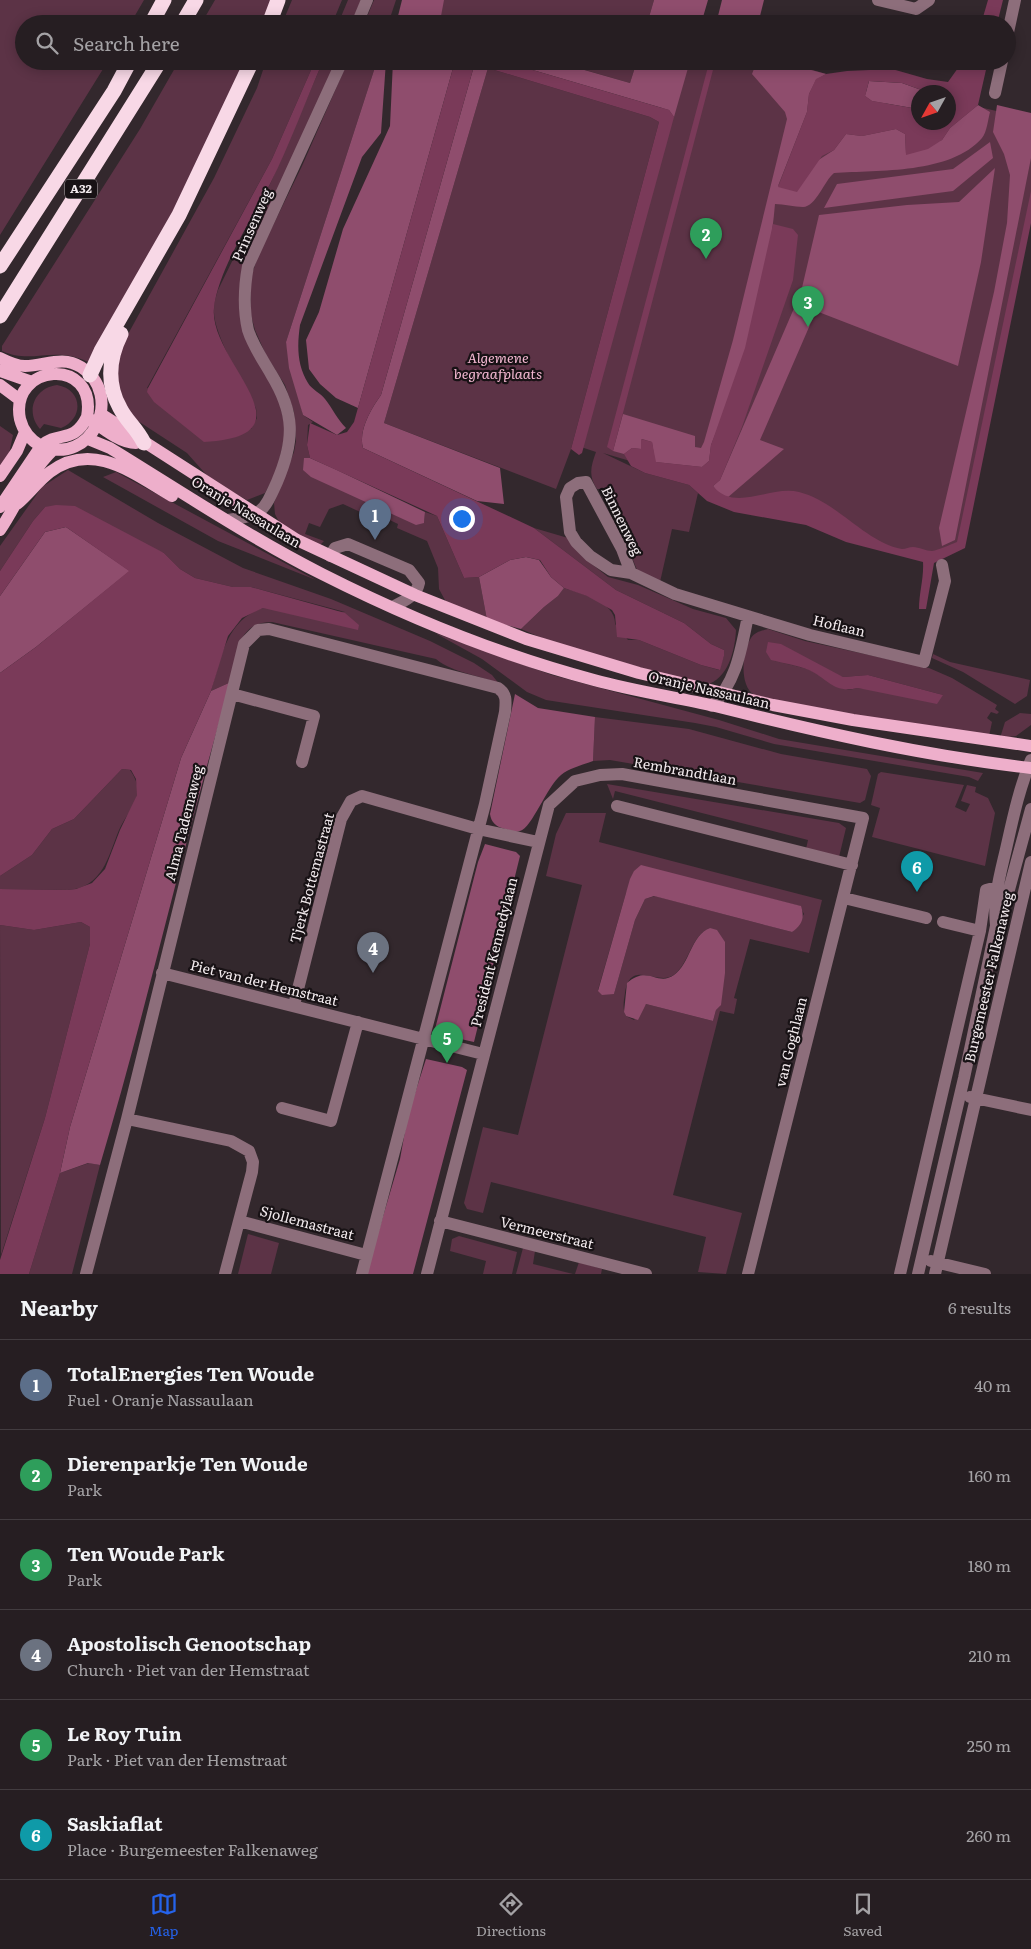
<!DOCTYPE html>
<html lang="en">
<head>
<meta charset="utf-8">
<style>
	:root { --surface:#261e22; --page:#322b2f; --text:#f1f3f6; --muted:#a4a2a5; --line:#423c40; --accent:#2563eb }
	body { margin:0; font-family:Literata,serif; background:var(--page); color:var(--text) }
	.compass { position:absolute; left:911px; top:85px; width:45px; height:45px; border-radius:50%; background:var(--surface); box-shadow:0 2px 12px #0003; rotate:230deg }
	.you { position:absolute; left:461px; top:518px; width:18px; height:18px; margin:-12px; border:4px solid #fff; border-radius:50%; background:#1a73e8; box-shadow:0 0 0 8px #1a73e833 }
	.badge { display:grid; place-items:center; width:32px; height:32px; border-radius:50%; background:var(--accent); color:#fff; font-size:16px; font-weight:700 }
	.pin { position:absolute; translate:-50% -41px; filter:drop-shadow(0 1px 2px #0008) }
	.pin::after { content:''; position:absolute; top:26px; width:18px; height:15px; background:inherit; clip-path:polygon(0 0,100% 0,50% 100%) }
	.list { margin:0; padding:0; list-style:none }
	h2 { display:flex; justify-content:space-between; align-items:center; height:65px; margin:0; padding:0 20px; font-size:21px }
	h2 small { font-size:16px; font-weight:400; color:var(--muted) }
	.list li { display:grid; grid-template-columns:32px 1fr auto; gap:15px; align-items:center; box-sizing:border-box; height:90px; padding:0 20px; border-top:1px solid var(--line) }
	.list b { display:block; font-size:19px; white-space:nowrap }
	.list p { margin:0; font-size:16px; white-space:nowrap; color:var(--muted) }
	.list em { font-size:16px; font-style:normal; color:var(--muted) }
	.icon { flex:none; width:28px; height:28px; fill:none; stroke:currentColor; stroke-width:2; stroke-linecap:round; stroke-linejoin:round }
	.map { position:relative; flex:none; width:1031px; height:1274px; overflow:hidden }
	.search { position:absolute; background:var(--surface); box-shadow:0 2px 12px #0003; left:15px; right:15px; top:15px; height:55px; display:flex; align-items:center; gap:12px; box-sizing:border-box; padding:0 18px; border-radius:28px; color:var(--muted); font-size:19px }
	.sheet { height:605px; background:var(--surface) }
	nav { display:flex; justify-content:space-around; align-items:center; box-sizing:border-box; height:70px; border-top:1px solid var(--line); background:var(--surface); font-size:14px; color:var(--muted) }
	nav a { display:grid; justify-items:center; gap:2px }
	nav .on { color:var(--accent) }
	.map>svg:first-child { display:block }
	.green { fill:#5c3346; fill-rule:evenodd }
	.forest { fill:#8f4d6d }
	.water { fill:#7a3a59; fill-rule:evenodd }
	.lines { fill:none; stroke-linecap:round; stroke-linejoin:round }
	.minor { stroke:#8d6e7b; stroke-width:12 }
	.major { stroke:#eeafcb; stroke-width:12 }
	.highway { stroke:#f8d8e6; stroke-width:15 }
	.labels { text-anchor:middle; stroke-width:4.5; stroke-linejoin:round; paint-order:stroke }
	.shield { fill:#181215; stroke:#b1aaad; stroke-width:1 }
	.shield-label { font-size:12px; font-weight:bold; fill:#f3ebee }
	.street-label { font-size:14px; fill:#f3ebee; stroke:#181215 }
	.park-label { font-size:14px; font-style:italic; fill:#f4b8d2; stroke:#181215 }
</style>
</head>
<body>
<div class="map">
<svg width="1031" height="1274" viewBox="0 0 1031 1274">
	<rect width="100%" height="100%" fill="#33282d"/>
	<path class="green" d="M0,0H144L130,24H24V61H108L0,235Z
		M215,0H272L263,24H201Z
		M292,0H342L332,24H282Z
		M348,0H361L351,24H338Z
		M374,0H396L388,24H364Z
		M442,0H654L647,24H468L437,15Z
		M179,61H247L175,210L88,362C54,345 32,365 2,351V346L140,129Z
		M266,61H315L272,159L147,388L251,429L257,418L256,408C245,385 212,333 214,309C214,303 216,296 218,290L271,182L323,61H336L239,295L277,394L285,425L284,439L277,470L265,493L247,500L211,480L187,453L138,421L128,411L116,378L122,345L214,178L257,88Z
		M348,61H377L286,342L303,415L313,422L308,425L307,445L310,458H304L424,523L425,512L437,516L464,578L479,577L487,620L446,602L439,589L438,568L427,541L397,528L398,524L373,512L371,517L343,504L329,509L320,527L309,523L305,534L324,541L318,547L280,524L275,514L274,503L294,452L296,441L294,412L285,385L266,355L255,330L251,315V277L258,256L302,166Z
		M554,61H637L630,83Z
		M640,61H781L844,79L918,122H948L949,100L1031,119V209L961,543L932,556L884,548L827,515L720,500L674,474L603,453L645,473L689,485L698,493L689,532L672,529L660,582L637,570L633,560L640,549L608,489H597C588,476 591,466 596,452L578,446L667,117Z
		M488,68L650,117L659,122L571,449L556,489L384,423Z
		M57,385C82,389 85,418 61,428L44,424L40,429C25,412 34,388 57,385Z
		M0,426L13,435L9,454L0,467Z
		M68,470L158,523L243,568L331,599L430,641L474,663L492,675L500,685C480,674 454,674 436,659L272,622C237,622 236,655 231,682L211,691C221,658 226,620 263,608L345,612L251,587H233L195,578L180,569L164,553L45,507L33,521L0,571V546L42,487Z
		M116,472L316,580L218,541L103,477Z
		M534,528L568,538L583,557L608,577L638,585L693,609L726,618L736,630C735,651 728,679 706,685L563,647L521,629L544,607L558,596L564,588C582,594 616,602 615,624L628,640H639L701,665L719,670L724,656V650L711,644L684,623L616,590Z
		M768,629L805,641L929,668L952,678L997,705L995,709L999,712L997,714L991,712L987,718L992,722L989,736L816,709L754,695C739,685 742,652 751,638C755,632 761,631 768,629ZM771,660L843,677L868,675L943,695L858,688L848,690L808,669Z
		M435,633L552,675L719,720L779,739L983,773L978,781L969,777L774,744L716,727L695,723L546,700L527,692L482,659Z
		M933,654L950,662L1030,680L1027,696L1015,704L963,672L932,658Z
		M1020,713L1031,714V725L1016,736L1000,738L1005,722Z
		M595,717L689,729L781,754L867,769L871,776L865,800L860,803L610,760L593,761Z
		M122,769L130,770C135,777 139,786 137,795C134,807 124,819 119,830C108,857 103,887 68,890L0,889V876L32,855L52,829L74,819Z
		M881,772L964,785L955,807L966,812L970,804L961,801L967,785L976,787L975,792L988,798L995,813L985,866L872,837L880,808L871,805L878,774Z
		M607,784L839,823L846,828L839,857L806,849L808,840L615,791L613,799Z
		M566,813H606L599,842L822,900L809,953L750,939L734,998L737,999L734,1014L720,1011L673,1195L742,1213L726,1274L698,1272L706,1237L491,1182L483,1213L467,1209L464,1203L483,1127L518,1135L582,885L546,876L556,834ZM641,866L800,906L804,914L792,932L655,896L645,899L635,920L614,994L598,990L626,893ZM710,928L720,1006L716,1010L713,1021L646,1004L634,1020L626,1016C622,1009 624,1000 625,993C630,957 659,988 675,974C689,963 692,934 710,928Z
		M81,922L90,927V944L45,1118L1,1255L0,925L34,930Z
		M89,1163L100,1165L72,1274H29L60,1173Z
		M248,1234L279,1243L271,1274H238Z
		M459,1236L517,1252L512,1274H483L486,1261L450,1251L452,1239Z
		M523,1248L535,1251L533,1264L573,1274H516Z
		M579,1262L602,1269L601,1274H575Z"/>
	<path class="forest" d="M402,0H444L441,16L469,24H396Z
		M654,0H708L701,24H647Z
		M722,0H764L758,24H716Z
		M377,61H386L381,133L362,157L300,325C297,346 297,365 308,383C312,390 321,393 325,399C333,409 337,419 346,428L337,435L303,415L289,368L286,342Z
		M393,61H455L358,408L336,398L320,384L309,369L306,340L319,312L343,229L390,126Z
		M502,61H553L630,83L637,61H690L674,117L669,110Z
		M757,61H778L826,74L816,80L809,94L807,112L778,186L834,150L846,134L862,136L896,129L905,134L906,154L942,140L950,128L978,105L990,112C988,119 987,132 982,138C951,174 879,170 834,173C824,181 816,207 803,207C794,207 784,204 775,204C768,286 742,370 711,445L709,461L702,467L655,462L652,442L642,439L641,449L632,448L624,454L613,451L623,414L695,436V447L701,448L704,442L733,340L787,119L785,112L752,74Z
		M474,66L488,68L384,423L500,468L504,504L477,501L363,448C358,431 371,409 381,395Z
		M869,81L902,83L927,92H918V109L872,101L865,96Z
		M997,105L1031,113V158L955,540L942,546L939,528L994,292L1007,223L1010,175L1004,154L993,132Z
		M990,142L993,158L953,191L824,208L837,184L953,169Z
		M995,168L981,262L958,366L816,311L760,440L784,449L727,498L720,495L713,486L720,480L801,292L819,215L907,205L959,202Z
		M304,458H310L337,470L425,512L424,523L416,525L311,477L303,470Z
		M66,527L130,571L36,647L0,673V596L45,532Z
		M526,557L539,560L551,577L564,588L558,596L544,607L521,629L487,620L479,577L510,560Z
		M231,682C183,842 148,1005 100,1165L88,1163L60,1173L70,1127L181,758L211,691Z
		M515,694L538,708L595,717L593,761C583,765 569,768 561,775C547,786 532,828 520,831C515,833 510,830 505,829C496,827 491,822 490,814Z
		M485,844L516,852L520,856L474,1042L434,1033L478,862Z
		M641,865L801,906C805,918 802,925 792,932L654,896L645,899L635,920L614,994L602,995L598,991L630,879L634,871Z
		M710,928L717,930L725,942V973L721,1005L716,1010L713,1021L646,1004L638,1020L626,1016L624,1012L627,983C648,964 657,987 674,975C690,964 691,935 710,928Z
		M426,1059L462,1067L467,1070L413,1274H366L400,1159L408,1115Z"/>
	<path class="water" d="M988,0H1003L997,24H981Z
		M315,61H323C305,102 290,144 270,184C252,219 218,270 214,308C208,361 319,436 204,442L154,402L147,392L148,388L272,159Z
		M455,61H502L669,110L674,117L582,453L579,455L571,449L659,122L650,117L488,68L474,66L381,395C371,409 358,431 363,448L534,528L616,590L684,623L711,644L724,650V656L720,670L701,665L639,640L617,637L615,615L612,610L587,596L564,588L551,577L540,560L526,557L510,560L479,577L464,578L437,516L310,458L307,445L310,423L337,435L347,432L354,422Z
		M963,61H988L978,105L950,128L942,140L928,149L906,155L905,134L896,129L862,136L846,134L834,150L822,156L797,192L778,187L807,112L809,94L816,79L826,74L847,71L892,69L927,79L948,82ZM869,81L902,83L927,92H948V122H918V109L872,101L865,96Z
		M709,63L714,66L613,451L607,447Z
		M1031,191V223L965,548L934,563L926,609H919C919,593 924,578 923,562L846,542L806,525L734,512L707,501L689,485L645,473L631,466L624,454L632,448L641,449V439L652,442L656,462L702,467L709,461L711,445L745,348L773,224L793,229L798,235L793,280L742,427L720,480L713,486C735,513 770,485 799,492C838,502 866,543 902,549C906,549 909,547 913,547C919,547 926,551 932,551C939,550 949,545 957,542Z
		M56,505L75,506L164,553L180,569L195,578L233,587H251L345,613L359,625L358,630L263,608L242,618L228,636L211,691L181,758L70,1127L60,1173L29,1274H0V1260L45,1118L90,944V927L81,922L34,930L0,925V889L68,890L76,889L92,883L105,869L120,830L137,795L136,779L131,770L122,769L74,819L52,829L32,855L0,876V673L36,647L129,571L66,527L45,532L0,596V571L33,521L45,507Z
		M768,642L781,644L843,677L868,675L943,695L937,704L858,688C834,694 828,679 809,670C797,665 783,663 771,660L766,652Z"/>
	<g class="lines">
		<path class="minor" d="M878,0L916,9L929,0
			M357,24L367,0
			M1007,37L1015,0
			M995,93L1002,61
			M228,520C262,515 263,513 277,482C295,440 295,413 271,374C263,360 253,346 248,330C243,308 244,288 248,266L342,61
			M330,556L335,548L348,544L409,570L419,583C416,597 405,600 393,607
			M631,573L622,549L586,482L578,483L570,488L566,497L570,532L576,542L590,556L611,570L631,573L675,594L810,635L924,662L945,581L942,565
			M232,694L314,716L302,762
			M712,706C737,681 741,649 748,616
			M617,806L852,865
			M844,898L926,918
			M943,922L980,931
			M996,925C993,898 1000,875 1006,849C1013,818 1019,789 1031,760
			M162,973L483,1054
			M294,1005L341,819L351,801L362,796L478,829L538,842
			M970,1097L1031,1110
			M282,1108L331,1121L358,1022
			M127,1119L231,1141L249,1151L253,1162L252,1172L225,1274
			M239,1221L366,1255
			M440,1221L646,1274
			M931,1261L985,1274
			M86,1274L127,1119L244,644L258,630L269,629L498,688C507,694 506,701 505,712L485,804L362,1274
			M427,1274L549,805L575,781L600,775L622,774L863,818L748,1274
			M900,1274L980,931L986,890L997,887
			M918,1274L964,1078L996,926L1004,908L1031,809
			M935,1274L1031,862"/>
		<path class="major" d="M0,358C8,362 16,366 25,366C45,366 62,355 81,367C125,395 92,467 41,446C59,430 73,445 87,417C100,426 119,443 136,443
			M0,371L32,382
			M0,385L20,400
			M101,414L297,540L415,595L526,639L639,673L773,705L853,720L1031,746
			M88,439L110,448C180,491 249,537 322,574C407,617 503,656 594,680C634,691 675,697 715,706C819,732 925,756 1031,768
			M0,476L17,451L25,432
			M17,504C29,494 38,481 50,472C93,440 134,474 172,496
			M0,507L41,446C30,440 23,431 20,419C9,363 98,356 87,417
			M0,530C18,503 29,473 53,450"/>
		<path class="highway" d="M151,24L164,0
			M182,24L196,0
			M269,24L278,0
			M0,266L114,91L130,61
			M0,316L160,61
			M121,334C109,358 106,383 120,408C127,422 136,427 144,443
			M90,375L101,351L179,215L252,61"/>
	</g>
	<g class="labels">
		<rect class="shield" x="65" y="179.5" width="32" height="19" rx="4"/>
		<g class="shield-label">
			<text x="81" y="193">A32</text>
		</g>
		<g class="street-label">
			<text transform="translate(252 225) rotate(-66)" y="5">Prinsenweg</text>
			<text transform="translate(246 512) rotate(31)" y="5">Oranje Nassaulaan</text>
			<text transform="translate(622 521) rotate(64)" y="5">Binnenweg</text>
			<text transform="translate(839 626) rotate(13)" y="5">Hoflaan</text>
			<text transform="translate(709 690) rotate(13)" y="5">Oranje Nassaulaan</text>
			<text transform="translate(685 771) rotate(10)" y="5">Rembrandtlaan</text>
			<text transform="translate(184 823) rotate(-76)" y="5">Alma Tademaweg</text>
			<text transform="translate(312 878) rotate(-75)" y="5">Tjerk Bottemastraat</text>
			<text transform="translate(494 952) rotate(-76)" y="5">President Kennedylaan</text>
			<text transform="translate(989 977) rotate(-77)" y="5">Burgemeester Falkenaweg</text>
			<text transform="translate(264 983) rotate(14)" y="5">Piet van der Hemstraat</text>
			<text transform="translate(791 1042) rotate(-76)" y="5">van Goghlaan</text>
			<text transform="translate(307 1223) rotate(15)" y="5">Sjollemastraat</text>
			<text transform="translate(547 1233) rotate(14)" y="5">Vermeerstraat</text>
		</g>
		<g class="park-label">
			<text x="498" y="363">Algemene<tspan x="498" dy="16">begraafplaats</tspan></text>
		</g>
	</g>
</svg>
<svg class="compass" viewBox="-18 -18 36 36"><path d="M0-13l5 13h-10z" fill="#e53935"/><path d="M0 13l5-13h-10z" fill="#a4a2a5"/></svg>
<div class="you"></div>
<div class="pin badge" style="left:375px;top:540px;background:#5c6f8a">1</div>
<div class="pin badge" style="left:706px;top:259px;background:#2e9e5b">2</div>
<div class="pin badge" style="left:808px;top:327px;background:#2e9e5b">3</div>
<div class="pin badge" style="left:373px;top:973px;background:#6b7280">4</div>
<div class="pin badge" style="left:447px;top:1063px;background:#2e9e5b">5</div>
<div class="pin badge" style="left:917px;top:892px;background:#0f9aa8">6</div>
<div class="search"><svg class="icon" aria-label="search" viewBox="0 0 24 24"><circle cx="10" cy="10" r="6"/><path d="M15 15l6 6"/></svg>Search here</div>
</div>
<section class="sheet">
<h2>Nearby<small>6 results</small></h2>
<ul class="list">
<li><span class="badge" style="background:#5c6f8a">1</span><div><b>TotalEnergies Ten Woude</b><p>Fuel · Oranje Nassaulaan</p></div><em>40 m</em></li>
<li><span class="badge" style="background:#2e9e5b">2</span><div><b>Dierenparkje Ten Woude</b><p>Park</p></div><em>160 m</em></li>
<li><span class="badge" style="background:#2e9e5b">3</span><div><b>Ten Woude Park</b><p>Park</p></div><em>180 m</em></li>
<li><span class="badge" style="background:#6b7280">4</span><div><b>Apostolisch Genootschap</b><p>Church · Piet van der Hemstraat</p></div><em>210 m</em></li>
<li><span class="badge" style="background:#2e9e5b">5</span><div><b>Le Roy Tuin</b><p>Park · Piet van der Hemstraat</p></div><em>250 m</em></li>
<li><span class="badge" style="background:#0f9aa8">6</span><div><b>Saskiaflat</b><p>Place · Burgemeester Falkenaweg</p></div><em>260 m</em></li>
</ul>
</section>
<nav>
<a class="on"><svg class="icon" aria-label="map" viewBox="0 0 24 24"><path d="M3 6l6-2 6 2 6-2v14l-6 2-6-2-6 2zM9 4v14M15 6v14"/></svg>Map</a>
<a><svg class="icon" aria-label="directions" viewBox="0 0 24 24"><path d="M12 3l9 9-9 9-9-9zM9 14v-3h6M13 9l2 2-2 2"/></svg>Directions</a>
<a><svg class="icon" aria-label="saved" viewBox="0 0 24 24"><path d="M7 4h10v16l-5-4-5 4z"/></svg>Saved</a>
</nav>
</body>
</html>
